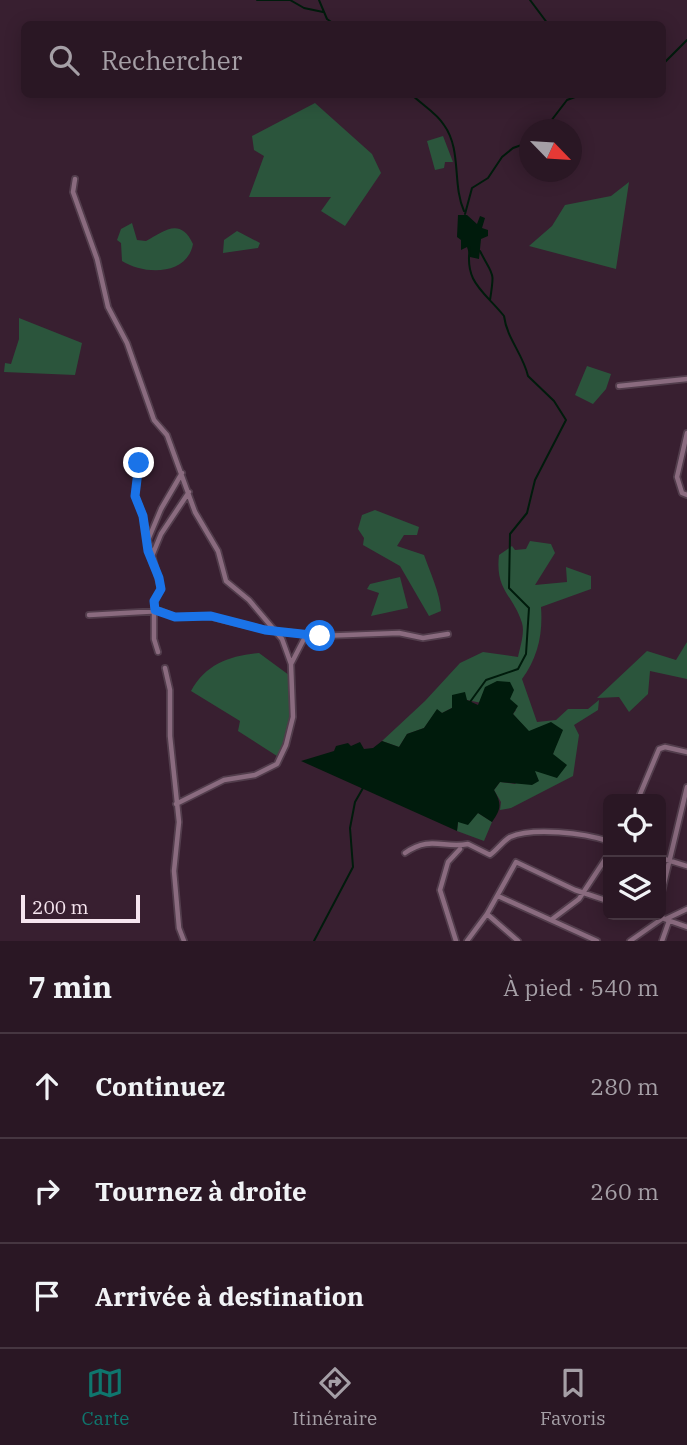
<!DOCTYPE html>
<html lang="fr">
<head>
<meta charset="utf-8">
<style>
	:root { --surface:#2a1724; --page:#362431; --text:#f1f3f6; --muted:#a59fa6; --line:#463641; --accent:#0f766e }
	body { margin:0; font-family:"IBM Plex Serif",serif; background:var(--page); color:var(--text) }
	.controls { position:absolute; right:21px; bottom:21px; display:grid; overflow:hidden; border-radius:10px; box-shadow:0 4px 18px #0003 }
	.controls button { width:63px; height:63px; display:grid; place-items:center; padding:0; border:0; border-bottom:2px solid var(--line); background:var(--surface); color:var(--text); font:35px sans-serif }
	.compass { position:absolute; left:519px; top:119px; width:63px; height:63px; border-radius:50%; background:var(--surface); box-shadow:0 4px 18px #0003; rotate:115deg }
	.scale { position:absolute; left:21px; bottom:18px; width:119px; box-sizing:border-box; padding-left:7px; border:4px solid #f6e5ef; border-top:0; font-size:19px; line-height:24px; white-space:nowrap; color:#f6e5ef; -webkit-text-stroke:5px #381f30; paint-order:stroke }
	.stop { position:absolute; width:21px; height:21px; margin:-16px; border:5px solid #1a73e8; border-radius:50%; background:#fff }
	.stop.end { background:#1a73e8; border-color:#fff; box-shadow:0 2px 7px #0008 }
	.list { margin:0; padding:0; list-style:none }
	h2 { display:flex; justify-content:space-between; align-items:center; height:91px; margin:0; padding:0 28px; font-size:30px }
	h2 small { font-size:23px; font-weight:400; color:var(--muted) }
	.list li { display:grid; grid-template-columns:46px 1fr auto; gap:21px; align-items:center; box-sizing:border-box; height:105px; padding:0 28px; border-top:2px solid var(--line) }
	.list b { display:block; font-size:26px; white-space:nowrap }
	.list em { font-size:23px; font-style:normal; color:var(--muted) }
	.icon { flex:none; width:38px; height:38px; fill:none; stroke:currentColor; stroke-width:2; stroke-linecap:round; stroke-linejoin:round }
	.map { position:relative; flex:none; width:687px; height:941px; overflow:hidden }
	.search { position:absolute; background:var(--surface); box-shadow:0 4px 18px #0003; left:21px; right:21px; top:21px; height:77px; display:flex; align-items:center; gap:18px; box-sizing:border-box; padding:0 24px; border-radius:10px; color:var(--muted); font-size:26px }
	.sheet { height:406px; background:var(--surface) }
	nav { display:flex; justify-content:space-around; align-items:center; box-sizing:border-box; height:98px; border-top:2px solid var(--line); background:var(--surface); font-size:19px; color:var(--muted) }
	nav a { display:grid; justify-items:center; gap:4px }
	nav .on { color:var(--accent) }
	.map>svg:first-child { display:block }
	.green { fill:#2b553c }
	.water { fill:#001b0c }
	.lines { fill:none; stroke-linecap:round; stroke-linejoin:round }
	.stream { stroke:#001b0c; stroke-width:2 }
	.street-casing { stroke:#523d4c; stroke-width:8 }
	.street { stroke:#8a6b7f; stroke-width:4.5 }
	.route { stroke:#1a73e8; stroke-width:9 }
</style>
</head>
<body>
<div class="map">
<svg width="687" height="941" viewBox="0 0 687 941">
	<rect width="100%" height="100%" fill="#381f30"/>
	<path class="green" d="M315,103L372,154L381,173L345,226L321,211L331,197H249L264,156L254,150L252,136Z
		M443,136L453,162H445L444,168L435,170L427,141Z
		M629,182L616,269L529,246L552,226L565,205L611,196Z
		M132,223L137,240L146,241C163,232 180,216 193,244C187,276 144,275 122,261L121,243L117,240L121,229Z
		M237,231L260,243L258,248L223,253L224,240Z
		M19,318L82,343L75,375L4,372L5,363L11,364L19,339Z
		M587,366L611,374L606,389L593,404L575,395Z
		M375,510L419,527L417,535H404L397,546L424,555C430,572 440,593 441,611L429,616L400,566L363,545L364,538L358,529L362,515Z
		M530,541L551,544L555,553L535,585L567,582L566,567L591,576V589L541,607C543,634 538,657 522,679L537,722L556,720L568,709H588L599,700L598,710L574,725L579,735L573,776L511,808L500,810L501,802L494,790L500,782L515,784L553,754L555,747L546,727L529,732L513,714L516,710L467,700L442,713L437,710L424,728L407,734L399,747L382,741L425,701L460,663L483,652L518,657C520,648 525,632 522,623C513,594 495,591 499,555L512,546L515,550L526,549Z
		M400,577L408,608L371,616L379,593L367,589L370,584Z
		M687,642V679L650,671L648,694L629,712L619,697L597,698L647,651L676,660Z
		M259,653L293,678V717L280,758L238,731L240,721L191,691C206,664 229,656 259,653Z
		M478,813L492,822L484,841L457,831L458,822Z"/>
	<path class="water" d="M458,215H467L477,224L480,216L485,218L482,228L488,230V236L481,239L479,259L470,257L467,247L461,250V240L457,237Z
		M497,681L510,682L514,690L510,699L518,706L513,714L529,731L551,722L563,730L553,754L567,765L557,778L535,771L539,781L532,785L500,782L494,790C502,804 501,809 492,822L478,813L468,825L458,822L457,831L301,761L334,751L336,746L348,743L351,746L360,742L364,749L373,748L382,741L399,747L407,734L424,728L437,709L442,713L452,708V695L465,692L467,700L478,705L485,687Z"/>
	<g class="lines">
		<path class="stream" d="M257,0H290L304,8L323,12
			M319,0L327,19L334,24
			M530,0L548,24
			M662,65L687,40
			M411,94C421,104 437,113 444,125C462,150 452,184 464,211
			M544,130L567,100L583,94
			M465,214L472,188L488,178L502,157L513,148L530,142
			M470,247C464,283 484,291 504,316C507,339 523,354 528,376L554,401L566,420L535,480L527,513L510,534L509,588L529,608L526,654L518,669L486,680L470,702
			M480,251C493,277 495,269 490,300
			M314,941L353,867L350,828L355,802L363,788"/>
		<g class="street-casing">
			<path id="street" d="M75,179L73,192L97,259L108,307L127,343L154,420L167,435L195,512L218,551L226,581L249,600L282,639L291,664
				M619,386L687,379
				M687,433L677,477L682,493L687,495
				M139,463L135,496L142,513L148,540
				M152,556L161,534L189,492
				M89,615L160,611L175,617L209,616L266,630L320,636L399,633L423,638L448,634
				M158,652L154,639V603L161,589L148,540L161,509L182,473
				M165,668L170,690V736L179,822L174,871L179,928L184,941
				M638,799L659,749L665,747L687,752
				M176,804L224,780L255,775L277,764L286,745L293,717L291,664L306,635
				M405,853C430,835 444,849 468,844L490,855C497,850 503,841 510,837C533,827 584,833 608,841
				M661,858L687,866
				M498,896L597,941
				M661,896L687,787
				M487,914L518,941
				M653,915L687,927
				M666,919L687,909
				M551,920L579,899L608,855
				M456,941L440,890L448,862L460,849
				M467,941L487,914L516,862L575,890L608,901
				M630,941L663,918
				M662,941L669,921"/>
		</g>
		<use href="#street" class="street"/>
	</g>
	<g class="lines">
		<path class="route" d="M139,463L135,496L143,516L148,551L159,578L161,589L154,601L155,610L175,617L211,616L265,630L320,636"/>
	</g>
</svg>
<div class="controls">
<button><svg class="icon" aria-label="locate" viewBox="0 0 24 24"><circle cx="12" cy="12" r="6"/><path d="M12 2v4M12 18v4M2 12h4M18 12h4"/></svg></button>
<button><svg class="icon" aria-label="layers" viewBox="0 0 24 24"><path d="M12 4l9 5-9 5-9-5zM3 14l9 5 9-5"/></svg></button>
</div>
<svg class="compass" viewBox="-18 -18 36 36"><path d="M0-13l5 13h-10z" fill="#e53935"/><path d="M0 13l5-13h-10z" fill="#a59fa6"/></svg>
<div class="scale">200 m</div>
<div class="stop" style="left:320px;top:636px"></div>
<div class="stop end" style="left:139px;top:463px"></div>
<div class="search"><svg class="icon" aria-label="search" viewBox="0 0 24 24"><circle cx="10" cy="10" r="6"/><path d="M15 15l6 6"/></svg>Rechercher</div>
</div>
<section class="sheet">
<h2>7 min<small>À pied · 540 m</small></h2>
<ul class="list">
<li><svg class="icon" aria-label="ahead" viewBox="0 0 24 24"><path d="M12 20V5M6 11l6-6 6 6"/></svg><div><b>Continuez</b></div><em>280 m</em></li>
<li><svg class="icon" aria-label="right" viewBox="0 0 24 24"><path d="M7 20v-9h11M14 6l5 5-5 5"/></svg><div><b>Tournez à droite</b></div><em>260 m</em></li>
<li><svg class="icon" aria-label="arrive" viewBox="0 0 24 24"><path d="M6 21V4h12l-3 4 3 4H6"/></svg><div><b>Arrivée à destination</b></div></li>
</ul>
</section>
<nav>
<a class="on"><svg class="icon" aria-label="map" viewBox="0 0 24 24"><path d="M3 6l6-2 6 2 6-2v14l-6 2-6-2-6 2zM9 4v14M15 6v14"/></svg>Carte</a>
<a><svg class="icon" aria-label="directions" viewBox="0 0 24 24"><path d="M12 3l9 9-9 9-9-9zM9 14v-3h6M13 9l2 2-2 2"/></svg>Itinéraire</a>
<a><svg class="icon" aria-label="saved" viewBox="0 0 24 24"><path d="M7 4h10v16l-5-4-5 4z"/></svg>Favoris</a>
</nav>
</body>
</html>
